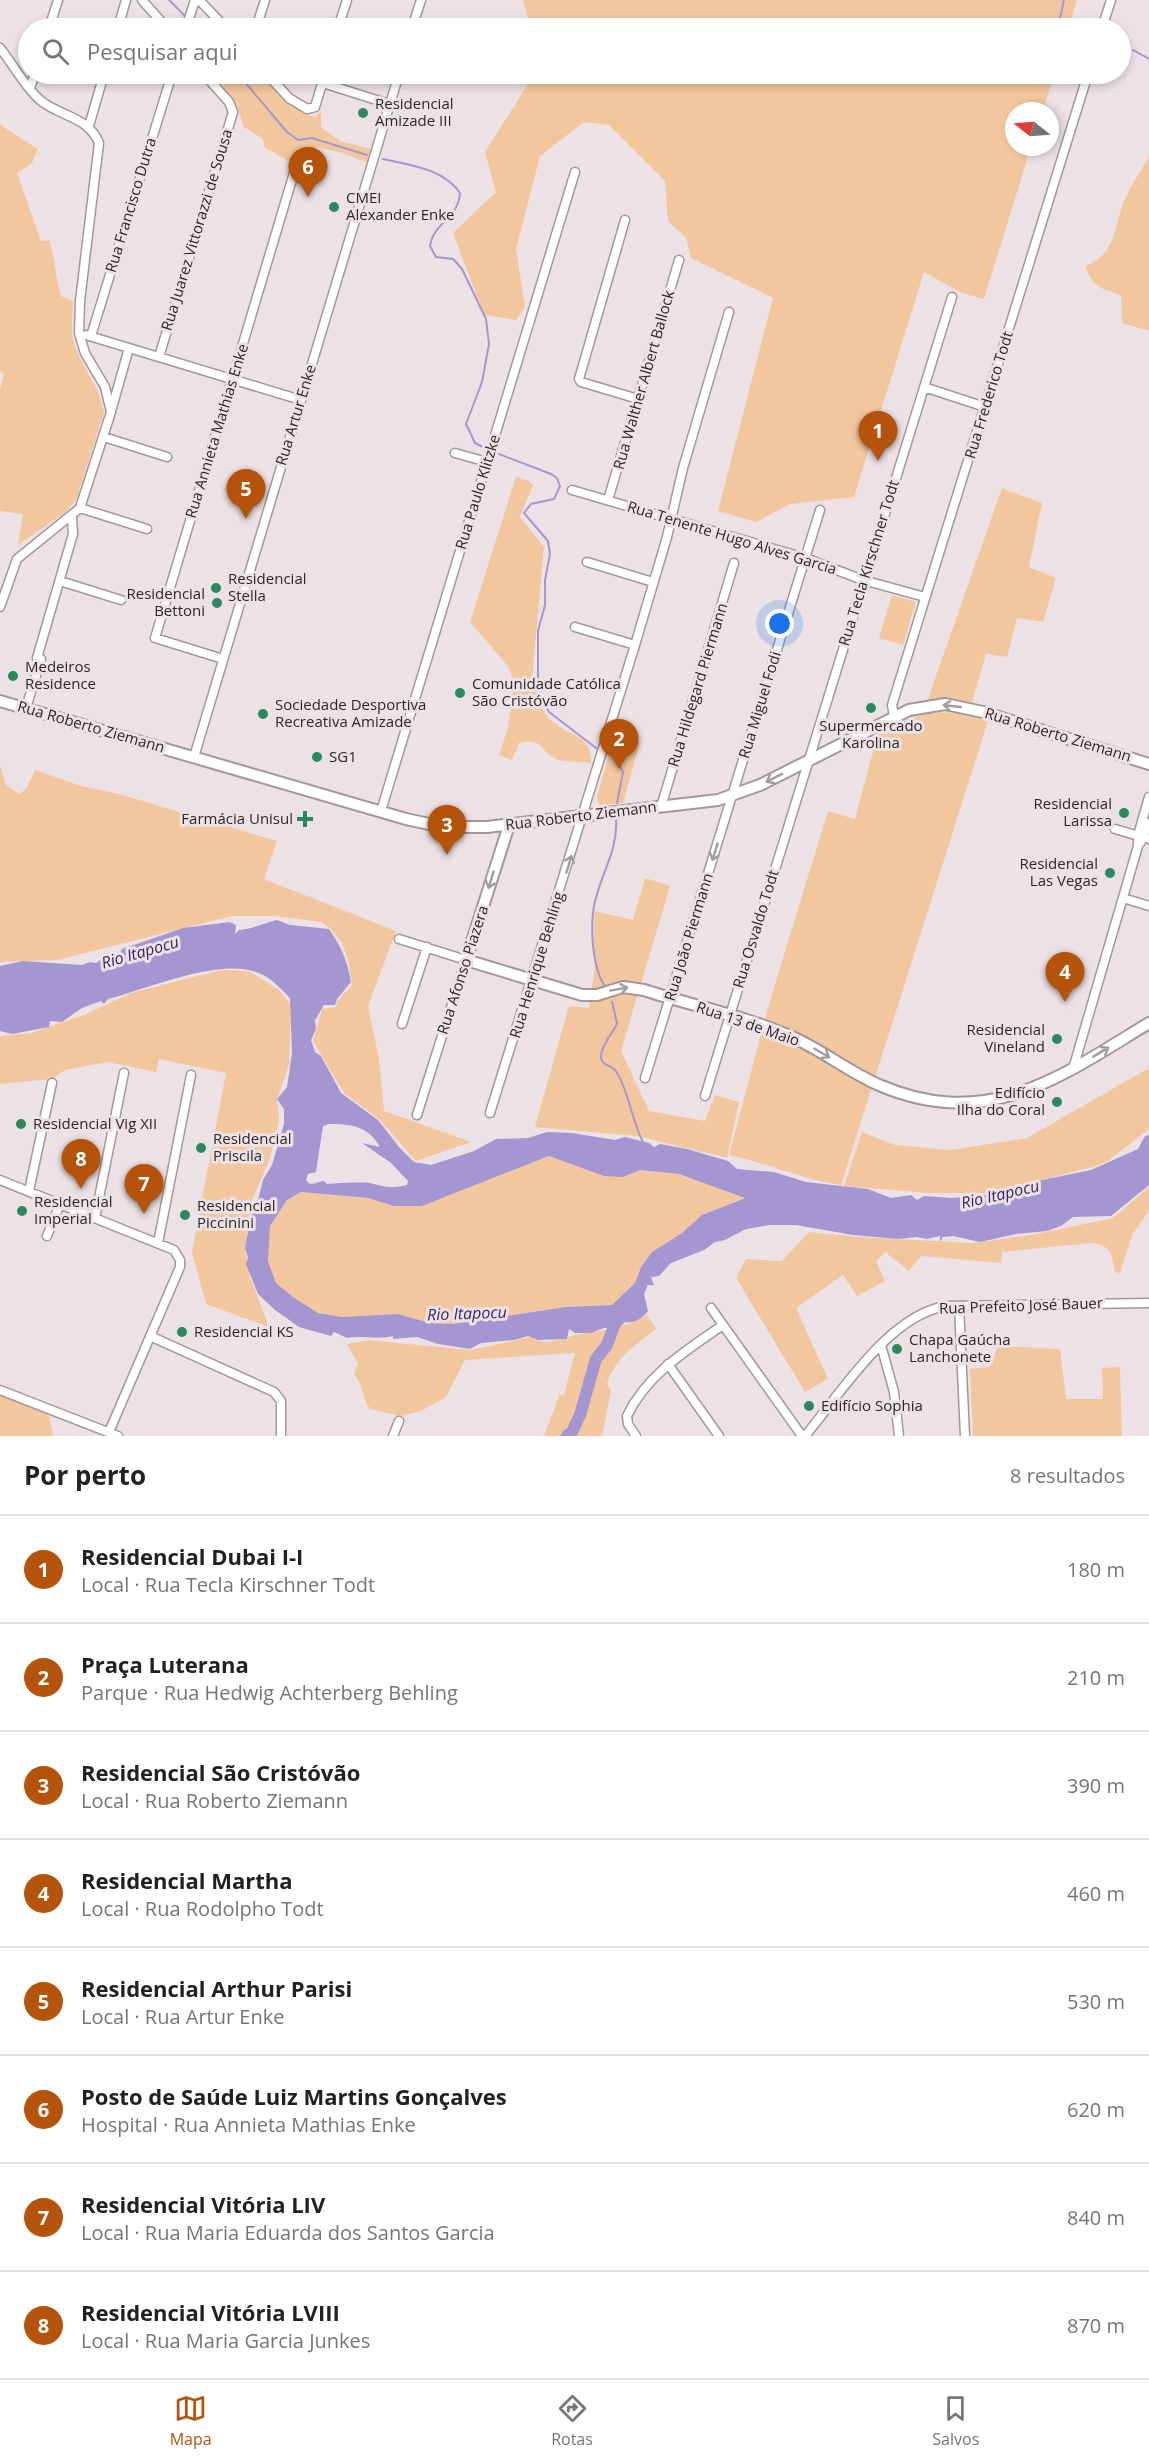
<!DOCTYPE html>
<html lang="pt">
<head>
<meta charset="utf-8">
<style>
	:root { --surface:#fff; --page:#f6f6f6; --text:#202124; --muted:#757577; --line:#e0e0e0; --accent:#b45309 }
	body { margin:0; font-family:"Open Sans",sans-serif; background:var(--page); color:var(--text) }
	.compass { position:absolute; left:1005px; top:102px; width:54px; height:54px; border-radius:50%; background:var(--surface); box-shadow:0 3px 9px #0003; rotate:287deg }
	.you { position:absolute; left:780px; top:624px; width:21px; height:21px; margin:-15px; border:4px solid #fff; border-radius:50%; background:#1a73e8; box-shadow:0 0 0 9px #1a73e833 }
	.badge { display:grid; place-items:center; width:39px; height:39px; border-radius:50%; background:var(--accent); color:#fff; font-size:20px; font-weight:700 }
	.pin { position:absolute; translate:-50% -50px; filter:drop-shadow(0 2px 3px #0008) }
	.pin::after { content:''; position:absolute; top:32px; width:21px; height:18px; background:inherit; clip-path:polygon(0 0,100% 0,50% 100%) }
	.list { margin:0; padding:0; list-style:none }
	h2 { display:flex; justify-content:space-between; align-items:center; height:78px; margin:0; padding:0 24px; font-size:26px }
	h2 small { font-size:20px; font-weight:400; color:var(--muted) }
	.list li { display:grid; grid-template-columns:39px 1fr auto; gap:18px; align-items:center; box-sizing:border-box; height:108px; padding:0 24px; border-top:2px solid var(--line) }
	.list b { display:block; font-size:22px; white-space:nowrap }
	.list p { margin:0; font-size:20px; white-space:nowrap; color:var(--muted) }
	.list em { font-size:20px; font-style:normal; color:var(--muted) }
	.icon { flex:none; width:33px; height:33px; fill:none; stroke:currentColor; stroke-width:2; stroke-linecap:round; stroke-linejoin:round }
	.map { position:relative; flex:none; width:1149px; height:1436px; overflow:hidden }
	.search { position:absolute; background:var(--surface); box-shadow:0 3px 9px #0003; left:18px; right:18px; top:18px; height:66px; display:flex; align-items:center; gap:15px; box-sizing:border-box; padding:0 21px; border-radius:33px; color:var(--muted); font-size:22px }
	.sheet { height:942px; background:var(--surface) }
	nav { display:flex; justify-content:space-around; align-items:center; box-sizing:border-box; height:84px; border-top:2px solid var(--line); background:var(--surface); font-size:16px; color:var(--muted) }
	nav a { display:grid; justify-items:center; gap:3px }
	nav .on { color:var(--accent) }
	.map>svg:first-child { display:block }
	.green { fill:#f3c79e }
	.water { fill:#a497d1; fill-rule:evenodd }
	.lines { fill:none; stroke-linecap:round; stroke-linejoin:round }
	.stream { stroke:#a497d1; stroke-width:2 }
	.river { stroke:#a497d1; stroke-width:12 }
	.minor-casing { stroke:#a2989b; stroke-width:11 }
	.major-casing { stroke:#a2989b; stroke-width:14 }
	.minor { stroke:#fff; stroke-width:8 }
	.major { stroke:#fff; stroke-width:10 }
	.oneway { stroke:#a09e9f }
	.poi-dot { fill:#2a8961; stroke:#ece2e5; stroke-width:2 }
	.labels { text-anchor:middle; stroke-width:6; stroke-linejoin:round; paint-order:stroke }
	.poi-label { font-size:15px; fill:#2c2829; stroke:#ece2e5; text-anchor:start }
	.street-label { font-size:15px; fill:#2c2829; stroke:#ece2e5 }
	.water-label { font-size:16px; font-style:italic; fill:#3a2368; stroke:#ece2e5 }
</style>
</head>
<body>
<div class="map">
<svg width="1149" height="1436" viewBox="0 0 1149 1436">
	<rect width="100%" height="100%" fill="#ece2e5"/>
	<path class="green" d="M523,0H1077L1068,28H531Z
		M210,74H260L290,104L302,113L315,117L321,111V127L340,141L371,149L368,163L342,153L317,147L309,158L304,156L294,164L264,147L263,139L244,127L235,101Z
		M534,74H1054L1043,111H1014V147H1031L984,299L960,292L924,272L854,497L790,504L756,522L718,511L773,298L691,258L686,238L668,221L665,181L609,125L584,122L540,156L516,249L525,307L516,320L484,315L453,233L496,192L485,152Z
		M0,125L38,149L32,163L17,173L41,241L49,240C56,260 55,276 61,296L73,301C73,315 70,330 74,343C82,367 99,386 104,412L76,500L66,512L18,545L23,514L0,511V389L4,374L0,371Z
		M1149,157V331L1122,323L1121,296C1103,287 1092,290 1086,266C1118,252 1113,227 1125,199C1132,184 1140,171 1149,157Z
		M516,477L529,481L533,485L520,517L544,547L532,681C536,696 540,711 553,722C570,737 592,734 591,763C582,762 562,762 556,759C539,750 543,737 519,743L512,760L499,755L508,728L514,682L508,666L470,622Z
		M1002,488L1042,503L1029,567L1056,578L1043,622L1017,618L1007,657L986,654L972,702L928,699Z
		M892,595L916,602L903,645L879,638Z
		M934,712L956,713L988,721L841,1185C803,1180 767,1163 729,1155L769,1004L828,811L855,819L878,733L901,721Z
		M618,724L631,730L640,742L623,803L600,805L598,803L597,796Z
		M0,765L6,785L19,794L26,789L35,770L81,786L119,794L277,841L264,879L396,931L368,1006L379,1059L384,1111L471,1142L416,1161L379,1119L344,1093L313,1041L322,1009L336,1007L338,1000L352,985L349,963L342,943L331,929L322,922L275,916H232L57,960L0,962Z
		M645,878L670,886L621,1051L649,1111L705,1121L715,1095L739,1102L727,1158L637,1136L535,1127L569,1006L589,1008L595,968L593,945L595,911L633,920Z
		M221,970L249,971L279,990L291,1005L289,1064L277,1099L279,1119L270,1158L252,1200L245,1248L250,1277L269,1327L206,1304L192,1252L226,1073L159,1059L156,1072L107,1062L65,1070L52,1079L0,1084V1036L31,1033L84,1015L131,993Z
		M1149,1068V1129L1108,1161L1096,1166L991,1193H929L844,1186L862,1132L895,1145L950,1150L1027,1138Z
		M549,1156L623,1177L640,1170L679,1174L746,1197L702,1215L682,1233L652,1252L641,1267L635,1283L612,1305L565,1307L453,1324L430,1323L398,1314L342,1317L318,1313L293,1297L276,1283L268,1261L270,1226L287,1200L302,1192L368,1198L394,1206H422Z
		M1149,1187V1211L1133,1233L1120,1273L1115,1272C1112,1254 1111,1245 1091,1243L1002,1252L1001,1263L921,1256L909,1271L885,1252L876,1261L885,1281L857,1296L843,1275L796,1308L828,1379L805,1392L736,1278L746,1259L782,1261L809,1232L858,1237L974,1243L1037,1234L1113,1218Z
		M647,1315L656,1329C635,1345 615,1358 607,1384L611,1391L602,1436H544L560,1394L564,1395L575,1353L465,1360L446,1397L421,1411L400,1416L370,1409C362,1398 363,1383 354,1374L358,1364L347,1344L368,1340L471,1350L531,1337C547,1348 564,1337 580,1334C605,1330 625,1328 647,1315Z
		M998,1346L1060,1349L1066,1399H1103L1102,1368L1120,1367L1122,1436H973L970,1369L990,1367Z
		M0,1391L48,1410L53,1436H0Z"/>
	<path class="water" d="M277,920L290,925L329,929C342,948 347,960 351,982L337,999L335,1005H324L315,1020L316,1029L311,1040L315,1052L321,1056L341,1093L378,1120L399,1147L414,1162L431,1165L474,1151L496,1139L528,1138L547,1132L572,1133L615,1140L625,1137L649,1143L654,1147L660,1144L687,1149L728,1161L737,1169L774,1172L806,1182L868,1189L891,1198L911,1195L917,1200L924,1196L951,1198L997,1194L1042,1180L1091,1170L1138,1149L1145,1136L1149,1135V1185L1111,1216L1073,1217L1061,1226L1047,1231L1016,1234L980,1242L953,1236L943,1237L940,1242V1236L927,1239L916,1237L898,1239L853,1235L796,1225H770L746,1229L725,1240L715,1242L704,1250L671,1263L659,1276L651,1277L654,1285H648L644,1294L648,1311C644,1318 632,1324 625,1322L619,1328H604L591,1333H575L569,1329L567,1339L538,1340L528,1336L514,1340L481,1343L470,1349L438,1344L417,1337L393,1339V1336C377,1340 363,1335 347,1338L334,1332L331,1336L299,1327L275,1310L258,1294L246,1264L248,1258L245,1248L251,1216L256,1208L263,1180L272,1165L284,1124V1109L277,1099L287,1087L292,1053L290,998C282,990 273,980 263,975C226,954 147,989 108,999L104,1004L101,1001L82,1008L62,1022L50,1021L49,1027L12,1034L0,1031V966L23,961L82,965L90,962L96,963L106,956L119,955L122,949L183,928L230,922L236,925L235,934L239,930C253,929 264,923 277,920ZM329,1124C352,1124 368,1126 380,1147L362,1143L391,1163L408,1181L407,1185C389,1189 387,1187 370,1183C365,1182 333,1183 327,1184L324,1181C317,1181 311,1188 306,1180L308,1174L316,1172L323,1126ZM549,1156L604,1176L623,1177L640,1170L679,1174L745,1198L702,1215L682,1233L652,1252L641,1267L635,1283L612,1305L565,1307L453,1324L430,1323L398,1314L342,1317L318,1313L293,1297L276,1283L268,1261L270,1226L287,1200L301,1192L368,1198L394,1206H422Z"/>
	<g class="lines">
		<path class="stream" d="M169,0L185,16
			M1064,0L1060,18L1065,28
			M194,27L196,28
			M1133,50L1149,59
			M238,74L287,132L298,140L312,138L367,155
			M383,159C410,165 444,169 460,193C458,220 434,221 430,246L436,257L453,259L462,269L486,319L489,344L482,382L466,424L475,443L483,447
			M499,454L551,474L557,478L560,486L554,499L531,504L524,513L548,541L550,554L545,580V605L538,631V691L549,712L596,748
			M614,756L623,772L617,803
			M604,985C591,963 589,918 597,894C605,867 618,847 616,818
			M612,1002L617,1023C613,1034 602,1043 601,1056C601,1067 611,1064 616,1071C630,1093 631,1120 643,1142"/>
		<path class="river" d="M567,1436L572,1432L580,1415L596,1359L607,1345L617,1318"/>
		<g class="minor-casing">
			<path id="minor" d="M142,0L167,28
				M199,0L226,28
				M49,28L58,0
				M118,28L126,0
				M186,28L195,0
				M256,28L265,0
				M338,28L347,0
				M412,28L421,0
				M1102,28L1111,0
				M0,48C13,64 24,86 40,100C60,117 88,116 99,143L80,301L79,333L85,353L105,387L111,412L80,508L17,559L0,607
				M267,74L289,98L307,109L315,107L325,74
				M323,83L389,104
				M30,88L35,74
				M89,126L104,74
				M625,220L579,379L581,382L638,399
				M86,335L301,400
				M91,336L172,74
				M159,357L233,112L229,102L204,74
				M924,387L985,407
				M112,408L129,348
				M104,437L167,457
				M455,453L487,462
				M572,490L805,558L863,580L925,597
				M608,500L679,260
				M80,508L147,529
				M587,562L653,582
				M60,581L121,600
				M575,627L635,645
				M223,659L155,638L299,156
				M26,708L41,659L37,658L73,534L72,517
				M894,716L892,705L1088,74
				M194,757L399,74
				M661,807L734,563
				M381,811L575,172
				M1115,829L1149,839
				M1141,842L1149,823
				M1123,898L1149,906
				M399,939L466,960L417,1115
				M402,1024L427,947
				M1073,1069L1138,846V835L1149,797
				M645,1078L820,510
				M705,1096L952,297
				M490,1113L635,645L667,537L683,468L729,312
				M0,1180L174,1250L180,1260V1267L109,1432
				M29,1191L52,1083
				M95,1218L124,1073
				M47,1236L60,1204
				M158,1243L191,1075
				M959,1306L965,1436
				M711,1308L802,1436
				M150,1336L274,1392L281,1401V1436
				M881,1345L894,1392L899,1436
				M668,1364L719,1436
				M0,1390L118,1436
				M393,1436L399,1421
				M636,1436L628,1424L627,1416C647,1374 687,1350 723,1325
				M805,1436C841,1393 889,1315 946,1306L1149,1303"/>
		</g>
		<g class="major-casing">
			<path id="major" d="M0,701L406,819L443,827H487L718,800L760,785L909,710L945,704L983,712L1149,764
				M509,825L466,960L582,995H597L623,987L644,990C693,1006 745,1016 792,1037C822,1050 849,1072 879,1085C988,1132 1060,1077 1149,1023"/>
		</g>
		<use href="#minor" class="minor"/>
		<use href="#major" class="major"/>
	</g>
	<defs><path id="oneway-shaft" d="M-6 0H5M1.5-3L5.5 0L1.5 3" fill="none" stroke-width="1.6" stroke-linecap="round" stroke-linejoin="round" transform="scale(1.5)"/></defs>
	<g class="oneway">
		<use href="#oneway-shaft" transform="translate(952 706) rotate(-174)"/>
		<use href="#oneway-shaft" transform="translate(774 778) rotate(153)"/>
		<use href="#oneway-shaft" transform="translate(715 852) rotate(107)"/>
		<use href="#oneway-shaft" transform="translate(569 864) rotate(-73)"/>
		<use href="#oneway-shaft" transform="translate(491 880) rotate(107)"/>
		<use href="#oneway-shaft" transform="translate(619 989) rotate(-10)"/>
		<use href="#oneway-shaft" transform="translate(1101 1052) rotate(-31)"/>
		<use href="#oneway-shaft" transform="translate(822 1053) rotate(30)"/>
	</g>
	<g class="poi-dot">
		<circle cx="363" cy="113" r="6"/>
		<circle cx="334" cy="207" r="6"/>
		<circle cx="216" cy="588" r="6"/>
		<circle cx="217" cy="603" r="6"/>
		<circle cx="13" cy="676" r="6"/>
		<circle cx="460" cy="693" r="6"/>
		<circle cx="871" cy="708" r="6"/>
		<circle cx="263" cy="714" r="6"/>
		<circle cx="317" cy="757" r="6"/>
		<circle cx="1124" cy="813" r="6"/>
		<path d="M302 810h6v6h6v6h-6v6h-6v-6h-6v-6h6z"/>
		<circle cx="1110" cy="873" r="6"/>
		<circle cx="1057" cy="1039" r="6"/>
		<circle cx="1057" cy="1102" r="6"/>
		<circle cx="21" cy="1124" r="6"/>
		<circle cx="201" cy="1148" r="6"/>
		<circle cx="22" cy="1211" r="6"/>
		<circle cx="185" cy="1215" r="6"/>
		<circle cx="182" cy="1332" r="6"/>
		<circle cx="897" cy="1349" r="6"/>
		<circle cx="809" cy="1406" r="6"/>
	</g>
	<g class="labels">
		<g class="poi-label">
			<text x="375" y="109">Residencial<tspan x="375" dy="17">Amizade III</tspan></text>
			<text x="346" y="203">CMEI<tspan x="346" dy="17">Alexander Enke</tspan></text>
			<text x="228" y="584">Residencial<tspan x="228" dy="17">Stella</tspan></text>
			<text x="205" y="599" text-anchor="end">Residencial<tspan x="205" dy="17">Bettoni</tspan></text>
			<text x="25" y="672">Medeiros<tspan x="25" dy="17">Residence</tspan></text>
			<text x="472" y="689">Comunidade Católica<tspan x="472" dy="17">São Cristóvão</tspan></text>
			<text x="275" y="710">Sociedade Desportiva<tspan x="275" dy="17">Recreativa Amizade</tspan></text>
			<text x="871" y="731" text-anchor="middle">Supermercado<tspan x="871" dy="17">Karolina</tspan></text>
			<text x="329" y="762">SG1</text>
			<text x="1112" y="809" text-anchor="end">Residencial<tspan x="1112" dy="17">Larissa</tspan></text>
			<text x="293" y="824" text-anchor="end">Farmácia Unisul</text>
			<text x="1098" y="869" text-anchor="end">Residencial<tspan x="1098" dy="17">Las Vegas</tspan></text>
			<text x="1045" y="1035" text-anchor="end">Residencial<tspan x="1045" dy="17">Vineland</tspan></text>
			<text x="1045" y="1098" text-anchor="end">Edifício<tspan x="1045" dy="17">Ilha do Coral</tspan></text>
			<text x="33" y="1129">Residencial Vig XII</text>
			<text x="213" y="1144">Residencial<tspan x="213" dy="17">Priscila</tspan></text>
			<text x="34" y="1207">Residencial<tspan x="34" dy="17">Imperial</tspan></text>
			<text x="197" y="1211">Residencial<tspan x="197" dy="17">Piccinini</tspan></text>
			<text x="194" y="1337">Residencial KS</text>
			<text x="909" y="1345">Chapa Gaúcha<tspan x="909" dy="17">Lanchonete</tspan></text>
			<text x="821" y="1411">Edifício Sophia</text>
		</g>
		<g class="street-label">
			<text transform="translate(131 205) rotate(-73)" y="5">Rua Francisco Dutra</text>
			<text transform="translate(197 230) rotate(-73)" y="5">Rua Juarez Vittorazzi de Sousa</text>
			<text transform="translate(644 380) rotate(-74)" y="5">Rua Walther Albert Ballock</text>
			<text transform="translate(989 395) rotate(-73)" y="5">Rua Frederico Todt</text>
			<text transform="translate(296 415) rotate(-73)" y="5">Rua Artur Enke</text>
			<text transform="translate(217 431) rotate(-73)" y="5">Rua Annieta Mathias Enke</text>
			<text transform="translate(478 492) rotate(-73)" y="5">Rua Paulo Klitzke</text>
			<text transform="translate(732 538) rotate(17)" y="5">Rua Tenente Hugo Alves Garcia</text>
			<text transform="translate(869 563) rotate(-73)" y="5">Rua Tecla Kirschner Todt</text>
			<text transform="translate(698 685) rotate(-73)" y="5">Rua Hildegard Piermann</text>
			<text transform="translate(760 705) rotate(-73)" y="5">Rua Miguel Fodi</text>
			<text transform="translate(91 727) rotate(16)" y="5">Rua Roberto Ziemann</text>
			<text transform="translate(1058 735) rotate(17)" y="5">Rua Roberto Ziemann</text>
			<text transform="translate(581 816) rotate(-7)" y="5">Rua Roberto Ziemann</text>
			<text transform="translate(756 929) rotate(-73)" y="5">Rua Osvaldo Todt</text>
			<text transform="translate(689 937) rotate(-73)" y="5">Rua João Piermann</text>
			<text transform="translate(537 965) rotate(-73)" y="5">Rua Henrique Behling</text>
			<text transform="translate(463 970) rotate(-72)" y="5">Rua Afonso Piazera</text>
			<text transform="translate(748 1024) rotate(19)" y="5">Rua 13 de Maio</text>
			<text transform="translate(1021 1306) rotate(-2)" y="5">Rua Prefeito José Bauer</text>
		</g>
		<g class="water-label">
			<text transform="translate(140 952) rotate(-16)" y="6">Rio Itapocu</text>
			<text transform="translate(1000 1194) rotate(-13)" y="6">Rio Itapocu</text>
			<text transform="translate(467 1313) rotate(-2)" y="6">Rio Itapocu</text>
		</g>
	</g>
</svg>
<svg class="compass" viewBox="-18 -18 36 36"><path d="M0-13l5 13h-10z" fill="#e53935"/><path d="M0 13l5-13h-10z" fill="#757577"/></svg>
<div class="you"></div>
<div class="pin badge" style="left:878px;top:461px">1</div>
<div class="pin badge" style="left:619px;top:769px">2</div>
<div class="pin badge" style="left:447px;top:855px">3</div>
<div class="pin badge" style="left:1065px;top:1002px">4</div>
<div class="pin badge" style="left:246px;top:519px">5</div>
<div class="pin badge" style="left:308px;top:197px">6</div>
<div class="pin badge" style="left:144px;top:1214px">7</div>
<div class="pin badge" style="left:81px;top:1189px">8</div>
<div class="search"><svg class="icon" aria-label="search" viewBox="0 0 24 24"><circle cx="10" cy="10" r="6"/><path d="M15 15l6 6"/></svg>Pesquisar aqui</div>
</div>
<section class="sheet">
<h2>Por perto<small>8 resultados</small></h2>
<ul class="list">
<li><span class="badge">1</span><div><b>Residencial Dubai I-I</b><p>Local · Rua Tecla Kirschner Todt</p></div><em>180 m</em></li>
<li><span class="badge">2</span><div><b>Praça Luterana</b><p>Parque · Rua Hedwig Achterberg Behling</p></div><em>210 m</em></li>
<li><span class="badge">3</span><div><b>Residencial São Cristóvão</b><p>Local · Rua Roberto Ziemann</p></div><em>390 m</em></li>
<li><span class="badge">4</span><div><b>Residencial Martha</b><p>Local · Rua Rodolpho Todt</p></div><em>460 m</em></li>
<li><span class="badge">5</span><div><b>Residencial Arthur Parisi</b><p>Local · Rua Artur Enke</p></div><em>530 m</em></li>
<li><span class="badge">6</span><div><b>Posto de Saúde Luiz Martins Gonçalves</b><p>Hospital · Rua Annieta Mathias Enke</p></div><em>620 m</em></li>
<li><span class="badge">7</span><div><b>Residencial Vitória LIV</b><p>Local · Rua Maria Eduarda dos Santos Garcia</p></div><em>840 m</em></li>
<li><span class="badge">8</span><div><b>Residencial Vitória LVIII</b><p>Local · Rua Maria Garcia Junkes</p></div><em>870 m</em></li>
</ul>
</section>
<nav>
<a class="on"><svg class="icon" aria-label="map" viewBox="0 0 24 24"><path d="M3 6l6-2 6 2 6-2v14l-6 2-6-2-6 2zM9 4v14M15 6v14"/></svg>Mapa</a>
<a><svg class="icon" aria-label="directions" viewBox="0 0 24 24"><path d="M12 3l9 9-9 9-9-9zM9 14v-3h6M13 9l2 2-2 2"/></svg>Rotas</a>
<a><svg class="icon" aria-label="saved" viewBox="0 0 24 24"><path d="M7 4h10v16l-5-4-5 4z"/></svg>Salvos</a>
</nav>
</body>
</html>
